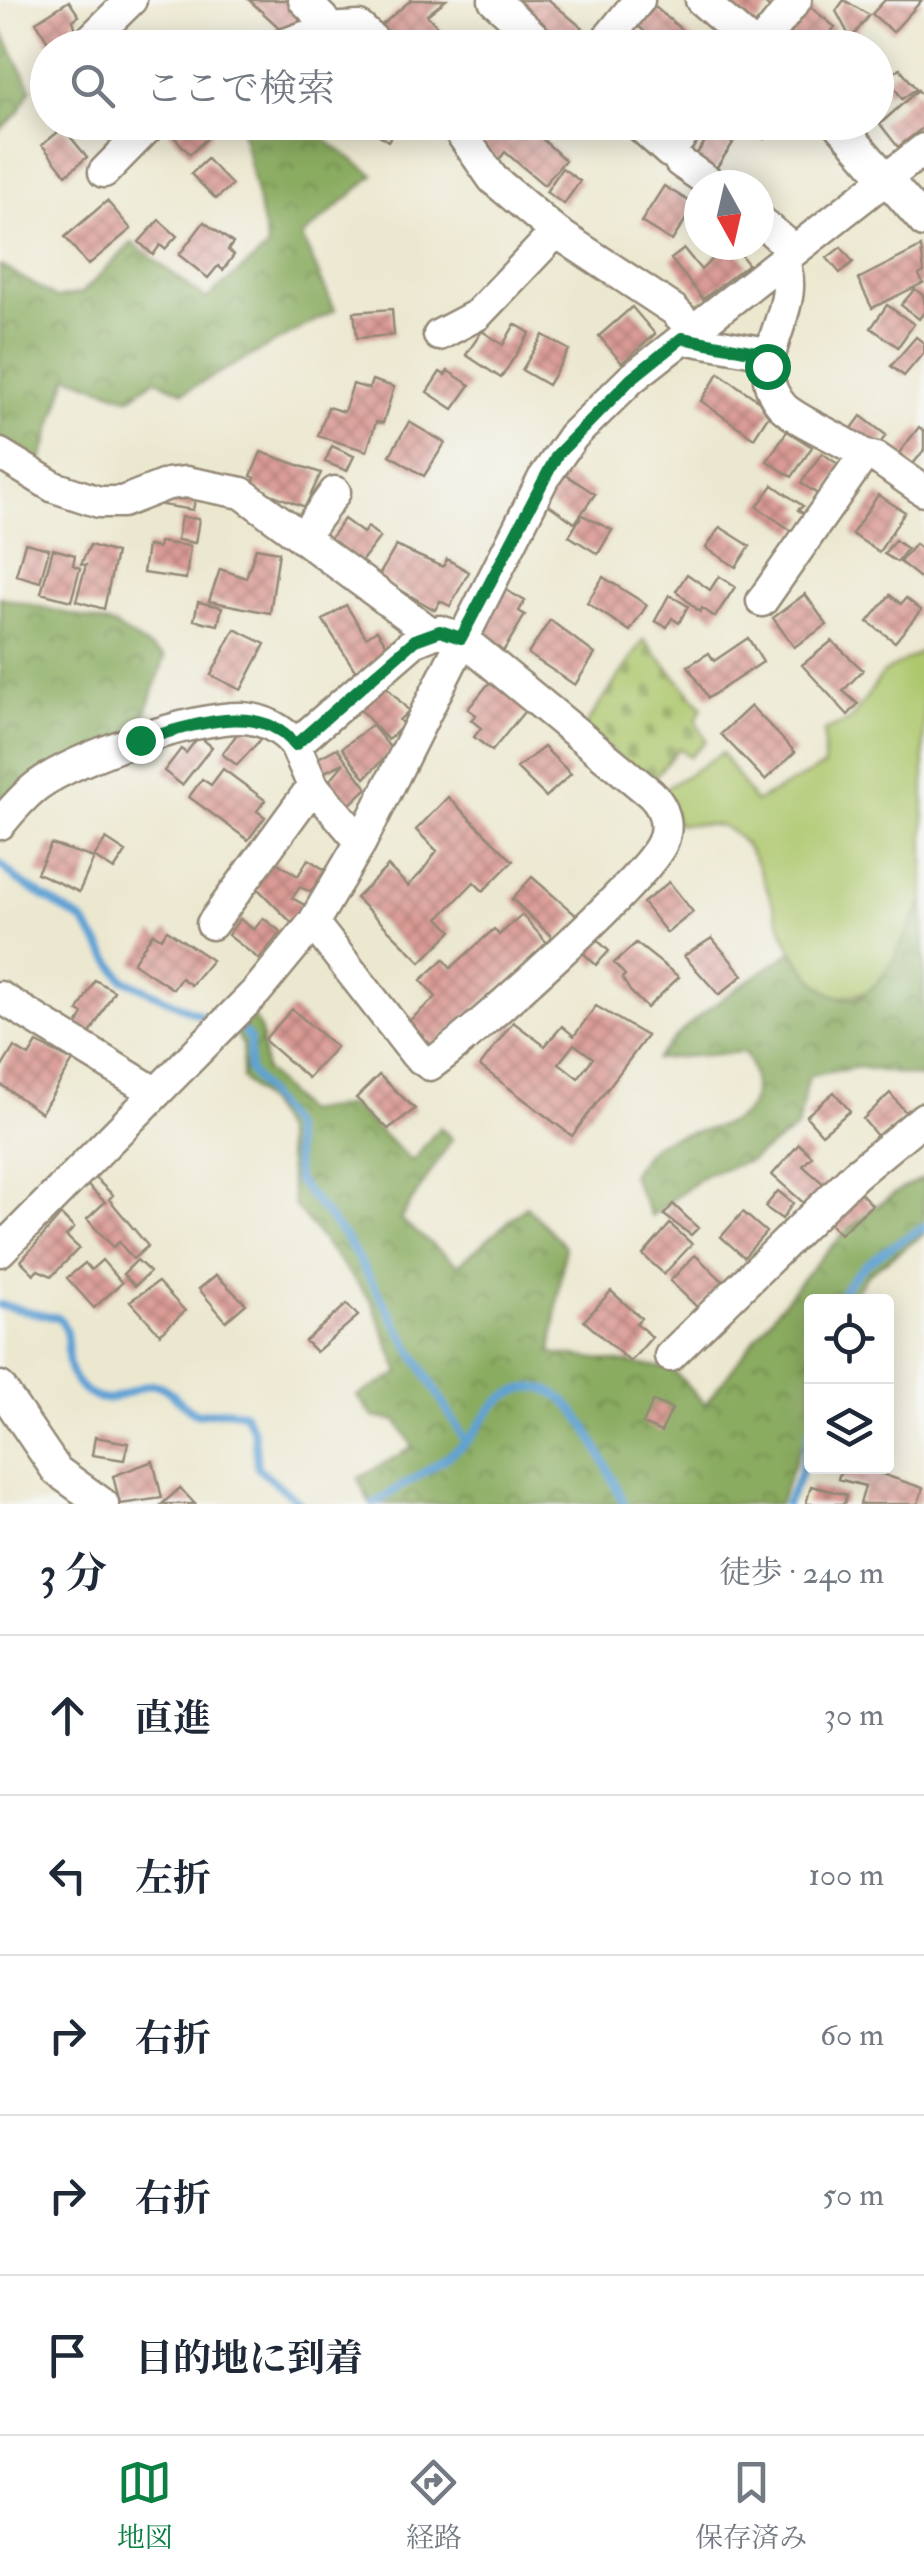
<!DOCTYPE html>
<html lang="ja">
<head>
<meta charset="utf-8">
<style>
	:root { --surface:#fff; --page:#f6f6f7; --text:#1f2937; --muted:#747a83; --line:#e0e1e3; --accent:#0b8043 }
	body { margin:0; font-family:"IM FELL Double Pica","Noto Serif JP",serif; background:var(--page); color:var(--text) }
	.controls { position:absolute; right:30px; bottom:30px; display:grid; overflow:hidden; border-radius:10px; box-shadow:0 5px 25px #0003 }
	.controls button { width:90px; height:90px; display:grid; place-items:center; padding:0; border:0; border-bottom:2px solid var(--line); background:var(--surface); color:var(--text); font:50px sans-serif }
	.compass { position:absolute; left:684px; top:170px; width:90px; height:90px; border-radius:50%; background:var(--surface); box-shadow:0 5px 25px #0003; rotate:172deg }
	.stop { position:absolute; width:30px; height:30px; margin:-22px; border:8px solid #0b8043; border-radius:50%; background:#fff }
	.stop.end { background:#0b8043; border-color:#fff; box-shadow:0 2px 10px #0008 }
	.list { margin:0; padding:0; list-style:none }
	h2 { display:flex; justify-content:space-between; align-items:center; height:130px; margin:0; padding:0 40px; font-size:42px }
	h2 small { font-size:32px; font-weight:400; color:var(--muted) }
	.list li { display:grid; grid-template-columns:65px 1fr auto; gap:30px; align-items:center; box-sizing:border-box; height:160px; padding:0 40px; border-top:2px solid var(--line) }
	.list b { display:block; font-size:38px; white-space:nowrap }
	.list em { font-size:32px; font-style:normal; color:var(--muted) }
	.icon { flex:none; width:55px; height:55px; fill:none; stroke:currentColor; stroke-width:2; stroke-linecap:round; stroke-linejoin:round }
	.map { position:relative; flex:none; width:924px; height:1504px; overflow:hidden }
	.search { position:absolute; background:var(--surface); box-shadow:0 5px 25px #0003; left:30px; right:30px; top:30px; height:110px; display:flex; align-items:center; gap:25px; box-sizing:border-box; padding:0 35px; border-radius:55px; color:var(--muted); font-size:38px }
	.sheet { height:930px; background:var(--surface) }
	nav { display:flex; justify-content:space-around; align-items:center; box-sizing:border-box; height:140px; border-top:2px solid var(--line); background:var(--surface); font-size:28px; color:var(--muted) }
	nav a { display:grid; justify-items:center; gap:5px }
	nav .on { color:var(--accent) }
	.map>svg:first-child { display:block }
	.grass { fill:#adc76d; stroke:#747846; stroke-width:2.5 }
	.forest { fill:url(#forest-crowns); stroke:#626b3f; stroke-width:2.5 }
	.cemetery { fill:url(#cemetery-stones); stroke:#747846; stroke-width:2.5 }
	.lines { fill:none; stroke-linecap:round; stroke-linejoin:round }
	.stream { stroke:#61a2d4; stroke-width:8 }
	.building { fill:url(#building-cross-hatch); fill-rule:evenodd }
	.minor-casing { stroke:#948977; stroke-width:35 }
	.minor { stroke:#fff; stroke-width:30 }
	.route { stroke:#0b8043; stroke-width:12 }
</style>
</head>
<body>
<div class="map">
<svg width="924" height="1504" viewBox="0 0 924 1504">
	<defs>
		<pattern id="forest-crowns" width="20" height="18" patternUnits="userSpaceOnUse" patternTransform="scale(2.5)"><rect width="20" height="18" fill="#8aac60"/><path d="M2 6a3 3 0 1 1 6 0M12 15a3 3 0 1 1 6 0" fill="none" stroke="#728c4f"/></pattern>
		<pattern id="cemetery-stones" width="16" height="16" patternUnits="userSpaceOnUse" patternTransform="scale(2.5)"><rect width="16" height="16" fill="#adc76d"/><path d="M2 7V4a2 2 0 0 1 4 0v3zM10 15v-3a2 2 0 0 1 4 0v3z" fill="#8ea259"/></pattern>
		<pattern id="building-cross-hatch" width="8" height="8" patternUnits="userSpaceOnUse" patternTransform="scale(2.5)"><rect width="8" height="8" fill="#db9b95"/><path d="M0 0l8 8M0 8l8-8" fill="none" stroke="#b37f79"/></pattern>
	</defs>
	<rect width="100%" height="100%" fill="#f6f6f2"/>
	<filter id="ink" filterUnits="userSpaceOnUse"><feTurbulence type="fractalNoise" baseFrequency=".01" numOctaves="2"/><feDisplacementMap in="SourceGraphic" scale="20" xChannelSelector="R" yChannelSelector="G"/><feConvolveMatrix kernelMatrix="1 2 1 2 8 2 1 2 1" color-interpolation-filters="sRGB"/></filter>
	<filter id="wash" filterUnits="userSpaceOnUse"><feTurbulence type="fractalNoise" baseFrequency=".0048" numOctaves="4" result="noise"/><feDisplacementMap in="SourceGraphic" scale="40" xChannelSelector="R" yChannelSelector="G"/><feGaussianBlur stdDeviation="2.25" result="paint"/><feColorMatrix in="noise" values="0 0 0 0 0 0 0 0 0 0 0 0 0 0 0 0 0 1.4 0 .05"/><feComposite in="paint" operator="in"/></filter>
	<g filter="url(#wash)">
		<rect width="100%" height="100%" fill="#ece8d0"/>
		<path class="grass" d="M924,650V900L886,977L871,991L841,997C770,975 778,852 725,828C713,822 691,825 678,824L663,790L722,753L755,802L824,766V731L851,720L883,673Z"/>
		<path class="forest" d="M0,27L31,88L19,113L0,130Z
			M251,123H302L374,175L302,237L335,310L184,392L155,379L130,398L68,376L38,470L0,441V265L57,298L82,293L132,243L206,299L268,248L242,130Z
			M0,597L113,625L165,657L142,725L0,815Z
			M924,900V1078L859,1067L809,1076L797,1128L749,1161L706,1174L651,1216L631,1175C638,1164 645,1151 656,1144C685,1126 753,1135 754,1090C754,1075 752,1064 744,1052L656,1059C692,1014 746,983 793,951C859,1057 891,963 924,900Z
			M253,1016L261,1031L265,1070L304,1112L350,1105L412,1161L440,1127L452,1139L400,1220L458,1265L526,1206L565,1246L551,1353L672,1369L705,1404C763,1332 838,1213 924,1178V1234L868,1274L848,1301H812L811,1451L801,1445L779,1504H370L358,1478L413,1447L397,1421L373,1417L357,1396L400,1373L372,1302L294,1205L283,1132L269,1106L242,1078L243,1045L235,1033Z"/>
		<path class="cemetery" d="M644,640L702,707L696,721L706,740L690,757L679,748L649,784L584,727Z"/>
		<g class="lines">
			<path class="stream" d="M0,864L17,880L83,921L123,979L202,1016
				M244,1032L250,1039L249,1070L291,1127L297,1180L347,1240L466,1442
				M839,1301C849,1268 896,1244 924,1227
				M0,1305L59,1318C74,1336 62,1359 74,1378C105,1425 135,1377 160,1386C175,1392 183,1409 198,1414L227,1410L244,1413L254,1432L257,1467L301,1504
				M374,1504C403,1484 438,1466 465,1443C478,1432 485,1412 499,1401C567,1350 600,1457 624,1504
				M786,1504L799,1478L812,1425"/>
		</g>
		<g id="blocks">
			<path class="building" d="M249,0H294L307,12L286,34Z
				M411,0H446L427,15L443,33L426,48H393L377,29Z
				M509,0H549L587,32L574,48H566Z
				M726,0H761L770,8L755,25Z
				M844,0L869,15L851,39L836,11Z
				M885,0H922L893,32L872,14Z
				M69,1L79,16L73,20L75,27L82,39L69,48H52L36,22Z
				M809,6L835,27L818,48H782L793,35L789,31Z
				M655,7L703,48H664L638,26Z
				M900,68L916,89L902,99L895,88L888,93L881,83Z
				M918,90L924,98V127L898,147L880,124Z
				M160,122H201L212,134L190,154Z
				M360,122H400L388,141Z
				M500,122H524L565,160L544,185L505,152L499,160L481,145Z
				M745,122H778L764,139Z
				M63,128L87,157L66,175L42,145Z
				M713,130L733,143L713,173L689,165Z
				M207,159L232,185L216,199L191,174Z
				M562,168L580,181L564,204L546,192Z
				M664,186L695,205L672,241L641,222Z
				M107,201L131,229L88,265L65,237Z
				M159,220L177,236L165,249L160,245L153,255L139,242Z
				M204,222L233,243L228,250L234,255L223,270L218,266L208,278L179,255Z
				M727,245H733L748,264L703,299L671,259L684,249L701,270Z
				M841,247L853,262L840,273L827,258Z
				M921,247L924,272L919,275L923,283L872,308L858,279Z
				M915,289L924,296V312L919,319L901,305Z
				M887,305L914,324L898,347L871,328Z
				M632,307L655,334L622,363L599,336Z
				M392,309L394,335L357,338L354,312Z
				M515,324L530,333L501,378L466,355L482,331L503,345Z
				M543,335L569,350L548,385L522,370Z
				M916,337L924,343V352L904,376L891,366Z
				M448,371L470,385L453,409L427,392L440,372L445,375Z
				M719,373L772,410L754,438L701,401Z
				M372,380L394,387L383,423L376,422L367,451L318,436L328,407L344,412L353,384L369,389Z
				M861,416L886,435L879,445L850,431Z
				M409,422L445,443L424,476L390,455Z
				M919,427L924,431V450L913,464L899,453Z
				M787,431L812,447L792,477L767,461Z
				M332,446L354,456L347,471L325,462Z
				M261,452L321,473L305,507L252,487L255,478L251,476Z
				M822,453L842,467L822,497L801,483Z
				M566,475L595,494L575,523L543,501Z
				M773,485L803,506L798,510L807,516L795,533L757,507Z
				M165,489L196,495L193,510L162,505Z
				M878,495L905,512L879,552L852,534Z
				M582,515L612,530L598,554L569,536Z
				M181,517L199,519L195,543L177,540Z
				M344,519L363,533L368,527L380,537L360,563L329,540Z
				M720,527L750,546L736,567L706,548Z
				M895,540L907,549L897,562L884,554Z
				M159,542L190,546L186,579L143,573L147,546L158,548Z
				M25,543L49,549L40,582L16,575Z
				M915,544L920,548L924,544V581L900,562Z
				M90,545L116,553L104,609L76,601L86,565L81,564Z
				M396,546L443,567L447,559L469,572L450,606L440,601L435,610L378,577Z
				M256,548L279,552L270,613L209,601L220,569L246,578Z
				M53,549L75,555L73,565L80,568L71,601L41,593Z
				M687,574L710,590L719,576L735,587L715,617L702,608L700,612L676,591Z
				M603,577L647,605L630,631L587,603Z
				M506,590L525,601L519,611L525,615L501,655L476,640Z
				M805,594L827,625L794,647L773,618Z
				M669,595L688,606L679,623L672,618L667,627L655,621Z
				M890,595L901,604L906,598L921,610L895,642L868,622Z
				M198,602L222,607L218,625L194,620Z
				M346,605L366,637L377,630L390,650L356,672L323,620Z
				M550,620L595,654L575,685L528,654Z
				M235,629L265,644L241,690L211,675Z
				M748,638L763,662L708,698L688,666L709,653L714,661Z
				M832,641L863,670L843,691L858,704L848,715L802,665Z
				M498,672L533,701L492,751L474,737L481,728L471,720L476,715L468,709Z
				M381,681L409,711L399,720L404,725L388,740L356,705Z
				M751,706L795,752L765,780L721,734Z
				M244,725L262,738L237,765L222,754Z
				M372,725L392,750L365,778L342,748Z
				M199,736L212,747L182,785L164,771L181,749L186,753Z
				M544,747L571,774L546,797L517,768Z
				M337,748L367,788L347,807L327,784L344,763L318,775L311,762Z
				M223,769L265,800L257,811L265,817L248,840L189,797L202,779L211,785Z
				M448,797L513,861L483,891L474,882L439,918L452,931L421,962L356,898L388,866L408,886L421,873L437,851L416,830Z
				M106,839L126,852L114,870L94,857Z
				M51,844L94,858L79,892L37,873Z
				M270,858L298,876L308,859L325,870L311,892L300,887L292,898L308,907L294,925L252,883Z
				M532,877L577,916L555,940L512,899Z
				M669,882L693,912L667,933L643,903Z
				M522,915L547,943L433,1047L409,1021L436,997L421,980L444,959L451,968L494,929L499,935Z
				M263,918L281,932L259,959L228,935L240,919L254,930Z
				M167,930L212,960L191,985L181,978L173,989L133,963L153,933L161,938Z
				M594,937L609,951L596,965L581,951Z
				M712,938L743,975L719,995L684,956Z
				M636,943L679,977L647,1008L630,991L622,978L625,975L614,963Z
				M95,980L114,991L90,1034L76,1027L83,1014L78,1011Z
				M596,1006L647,1036L572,1136L480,1066L513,1022L545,1046L562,1026L574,1036ZM574,1044L593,1058L578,1078L559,1063Z
				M292,1009L336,1047L308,1078L264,1040Z
				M37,1043L73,1061L41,1113L0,1084V1070L14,1047L29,1056Z
				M379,1075L415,1109L388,1129L356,1098Z
				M834,1092L850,1111L822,1134L806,1116Z
				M890,1093L907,1114L878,1137L863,1119Z
				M799,1144L812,1156L803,1166L826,1186L807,1206L772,1175Z
				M94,1177L113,1195L109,1199L148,1246L133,1259L119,1242L113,1247L87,1219L105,1202L87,1185Z
				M856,1188L872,1205L840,1234L824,1217Z
				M778,1191L793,1203L782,1219L765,1207Z
				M673,1204L698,1228L691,1235L664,1215Z
				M743,1212L766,1232L744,1257L721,1237Z
				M61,1215L74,1228L66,1236L79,1248L52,1276L38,1270L34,1274L21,1261Z
				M670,1224L692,1244L664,1274L643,1255Z
				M695,1255L723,1281L698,1308L670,1281Z
				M102,1260L122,1283L94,1308L67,1278L85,1263L91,1270Z
				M137,1260L150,1272L135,1286L123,1274Z
				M216,1275L246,1304L226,1321L199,1289Z
				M158,1282L185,1311L160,1334L130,1301Z
				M611,1291L641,1318L636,1323L652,1337L630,1362L584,1321Z
				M347,1304L358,1316L316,1352L305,1341Z
				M653,1401L672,1409L661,1432L643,1424Z
				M95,1437L128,1443L124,1460L92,1455Z
				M153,1461L162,1498L120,1504L113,1476Z
				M842,1466H858L923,1488L918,1504H860L865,1486L838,1479Z
				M811,1486L847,1495L844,1504H806Z
				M180,1488L195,1504H162Z"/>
		</g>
	</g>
	<g filter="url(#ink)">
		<use href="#blocks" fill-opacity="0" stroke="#948977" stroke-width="2.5"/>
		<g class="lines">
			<g class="minor-casing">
				<path id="minor" d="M304,0L323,19L326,29
					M494,0L546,48
					M701,0L756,48
					M82,48L131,0
					M274,48L326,29L359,27L382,48
					M600,48L639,0
					M758,48L796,0
					M453,122L493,179L556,232L674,310L692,329
					M636,122L669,152L693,122
					M837,122L924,222
					M680,162L713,185
					M104,172L153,122
					M759,220L794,250
					M439,335L477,315L556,232
					M682,338L767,353
					M0,454L54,487L99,502H122L168,484L186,482L242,493L430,632
					M864,455L877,458L924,491
					M302,538L335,492
					M762,601L864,455C843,439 798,422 783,407C740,360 808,309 782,259
					M0,824C12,810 23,796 38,785C79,756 192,717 242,718C263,719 283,729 295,745
					M313,923L416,1055L430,1065C470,1037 646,880 662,843C670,825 664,807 651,794L461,638L440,631L415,641L295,745L313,786L361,842
					M212,924L313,786
					M0,997L156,1093
					M0,1251L257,991L313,923L361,842L543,479L573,436L631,379L924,149
					M670,1356L855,1175L924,1118
					M0,1387L57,1471L103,1504"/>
			</g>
			<use href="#minor" class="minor"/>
		</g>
	</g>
	<g class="lines" filter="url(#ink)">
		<path class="route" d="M140,740C187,728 259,698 295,745L415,640L440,631L461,638L557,455L631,379L682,338L766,354L767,366"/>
	</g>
</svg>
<div class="controls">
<button><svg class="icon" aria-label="locate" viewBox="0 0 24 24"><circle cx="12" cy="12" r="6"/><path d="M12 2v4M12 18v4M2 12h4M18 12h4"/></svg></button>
<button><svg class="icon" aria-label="layers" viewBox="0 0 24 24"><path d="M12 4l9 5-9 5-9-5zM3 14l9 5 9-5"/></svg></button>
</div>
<svg class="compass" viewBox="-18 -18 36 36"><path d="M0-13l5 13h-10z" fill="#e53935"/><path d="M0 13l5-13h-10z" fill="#747a83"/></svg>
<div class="stop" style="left:767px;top:366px"></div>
<div class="stop end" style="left:140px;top:740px"></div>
<div class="search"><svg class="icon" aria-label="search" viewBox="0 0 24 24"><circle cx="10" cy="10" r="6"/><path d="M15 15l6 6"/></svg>ここで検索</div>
</div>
<section class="sheet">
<h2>3 分<small>徒歩 · 240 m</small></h2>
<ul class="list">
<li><svg class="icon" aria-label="ahead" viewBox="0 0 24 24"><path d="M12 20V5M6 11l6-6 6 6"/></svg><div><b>直進</b></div><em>30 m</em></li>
<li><svg class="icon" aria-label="left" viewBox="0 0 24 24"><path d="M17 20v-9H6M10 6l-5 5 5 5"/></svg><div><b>左折</b></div><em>100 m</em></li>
<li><svg class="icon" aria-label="right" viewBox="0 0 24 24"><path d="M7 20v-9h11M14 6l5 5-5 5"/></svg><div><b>右折</b></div><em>60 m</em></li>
<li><svg class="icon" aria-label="right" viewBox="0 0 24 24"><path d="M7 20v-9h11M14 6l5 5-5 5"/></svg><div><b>右折</b></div><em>50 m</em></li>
<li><svg class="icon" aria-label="arrive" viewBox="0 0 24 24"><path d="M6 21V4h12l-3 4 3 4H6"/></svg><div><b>目的地に到着</b></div></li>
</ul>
</section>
<nav>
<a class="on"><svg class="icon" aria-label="map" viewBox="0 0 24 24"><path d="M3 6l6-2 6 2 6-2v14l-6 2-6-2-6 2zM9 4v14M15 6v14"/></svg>地図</a>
<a><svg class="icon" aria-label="directions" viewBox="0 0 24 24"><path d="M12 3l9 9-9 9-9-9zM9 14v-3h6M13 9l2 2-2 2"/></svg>経路</a>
<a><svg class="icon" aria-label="saved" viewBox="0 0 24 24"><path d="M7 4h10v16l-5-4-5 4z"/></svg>保存済み</a>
</nav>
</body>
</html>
